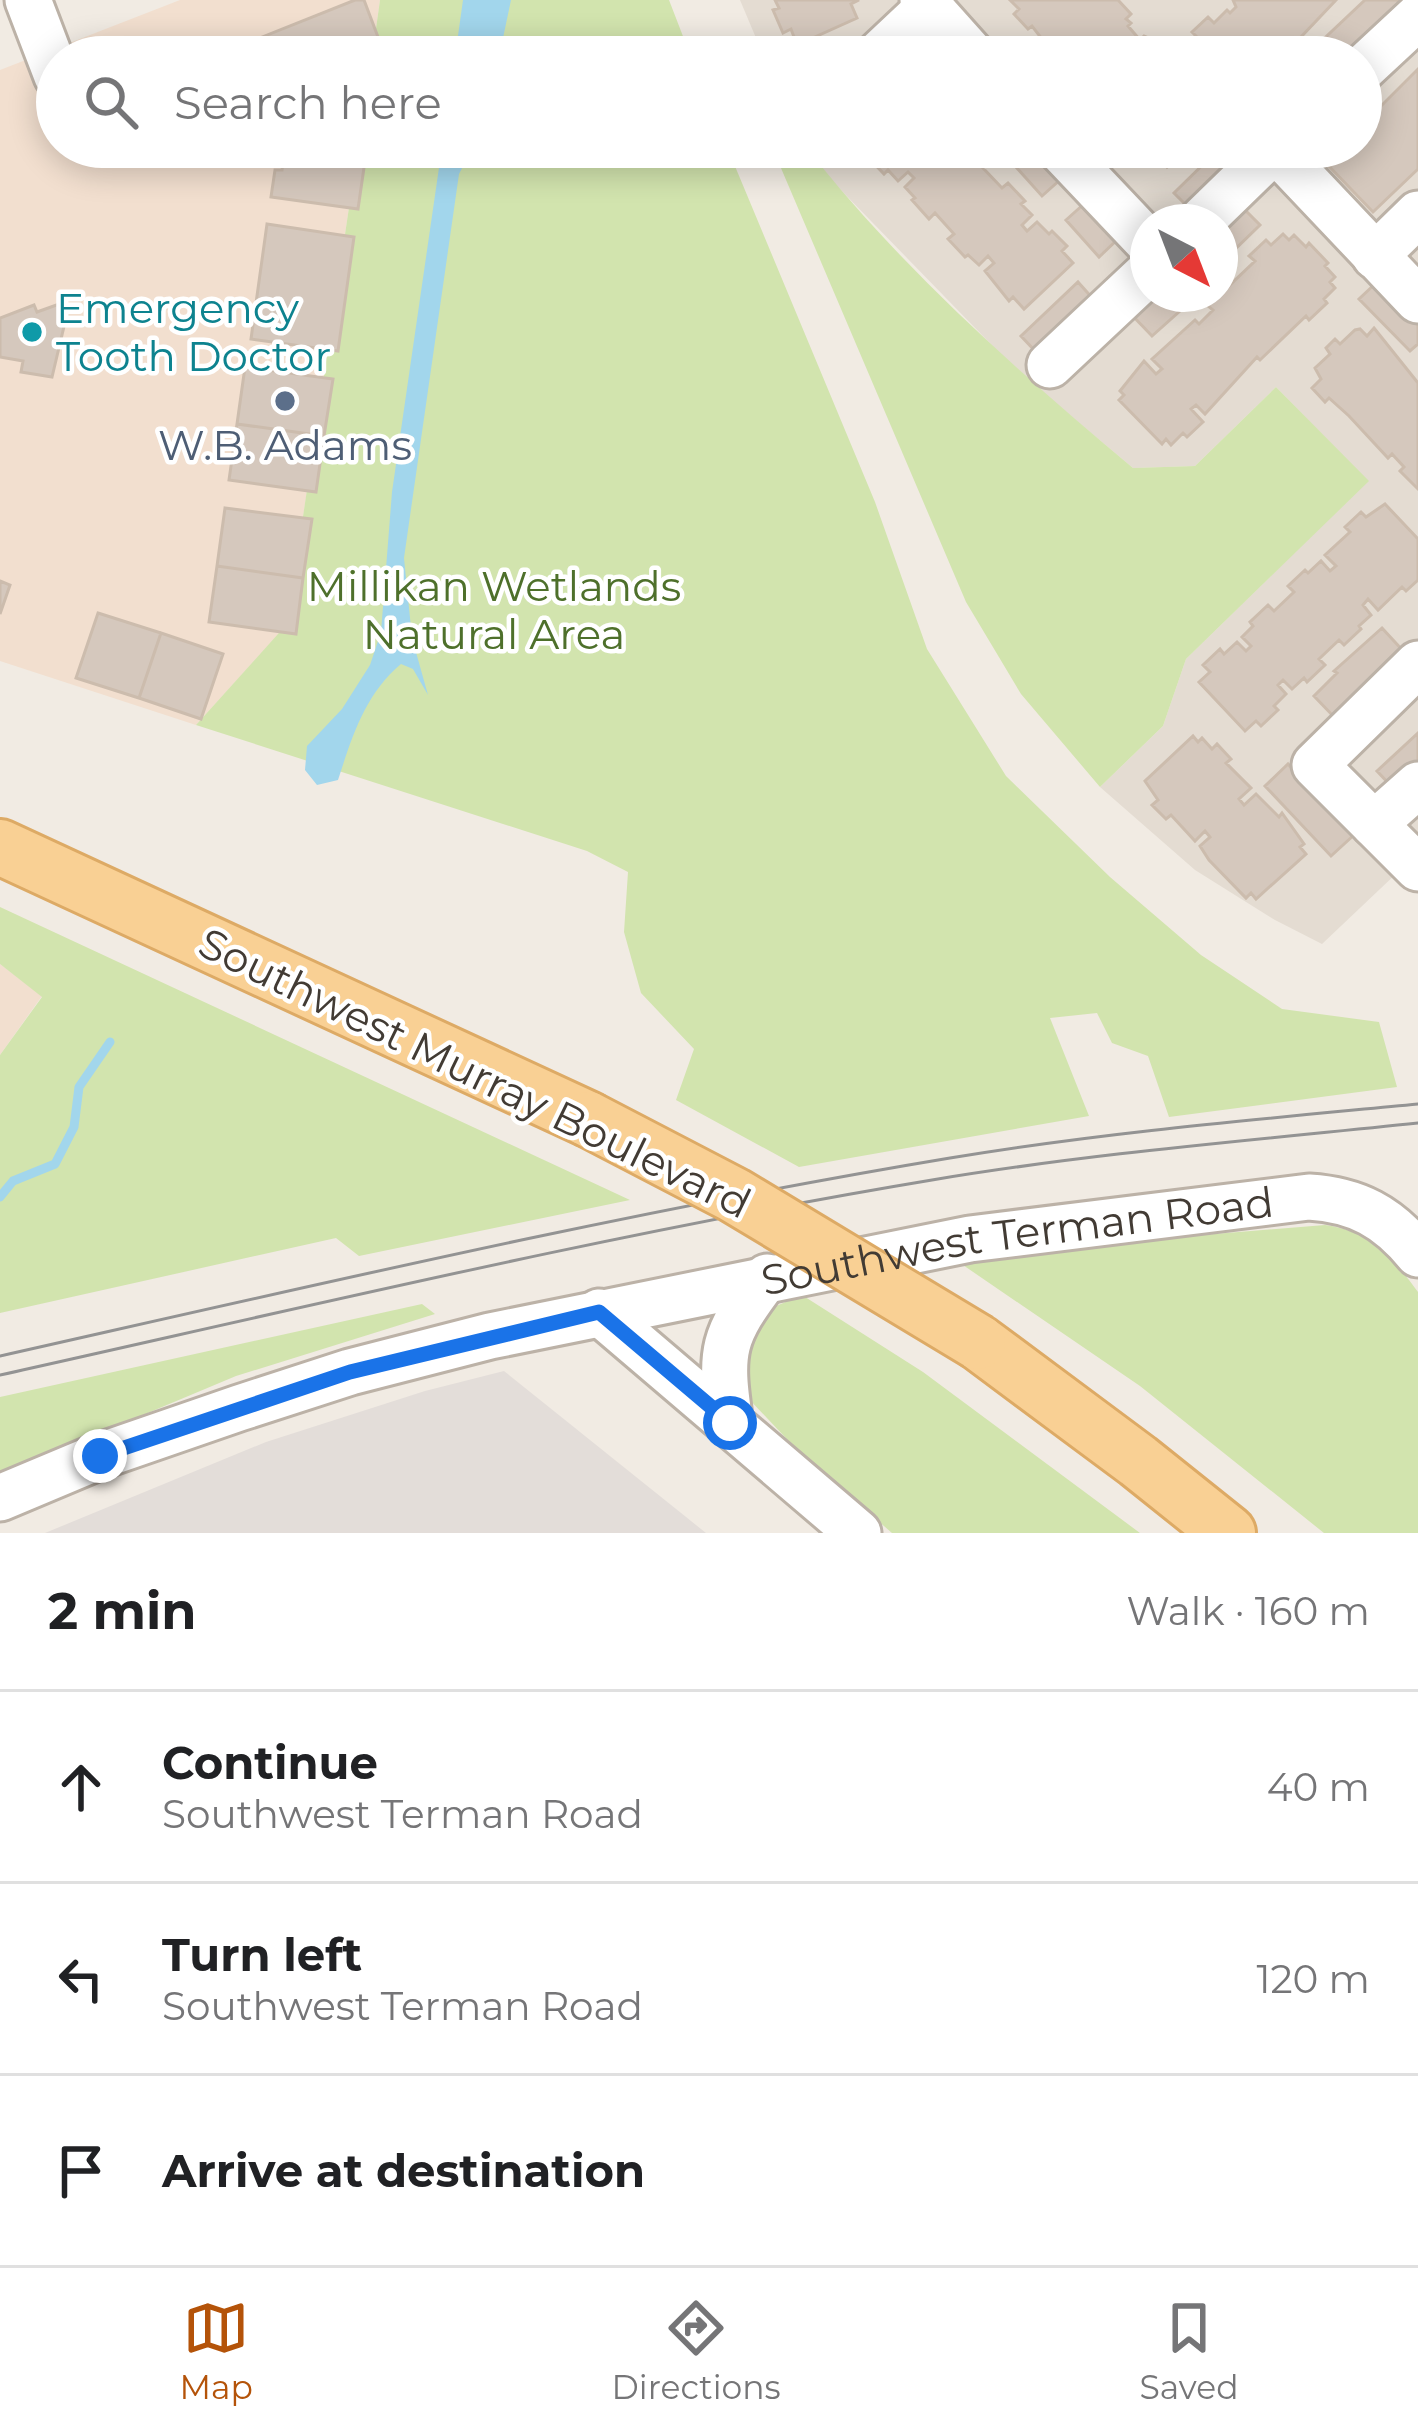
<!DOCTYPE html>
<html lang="en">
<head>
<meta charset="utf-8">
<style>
	:root { --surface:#fff; --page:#f2f2f2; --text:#202124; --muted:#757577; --line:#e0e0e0; --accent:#b45309 }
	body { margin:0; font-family:Montserrat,sans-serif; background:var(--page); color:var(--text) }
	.compass { position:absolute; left:1130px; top:204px; width:108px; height:108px; border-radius:50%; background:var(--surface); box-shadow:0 6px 30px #0003; rotate:138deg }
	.stop { position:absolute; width:36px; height:36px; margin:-27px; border:9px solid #1a73e8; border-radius:50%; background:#fff }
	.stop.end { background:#1a73e8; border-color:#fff; box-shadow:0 3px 12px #0008 }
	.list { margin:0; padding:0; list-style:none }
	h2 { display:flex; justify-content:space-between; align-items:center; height:156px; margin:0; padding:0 48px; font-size:51px }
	h2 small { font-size:39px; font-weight:400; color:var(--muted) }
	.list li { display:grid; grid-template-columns:78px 1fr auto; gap:36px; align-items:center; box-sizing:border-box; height:192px; padding:0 48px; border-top:3px solid var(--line) }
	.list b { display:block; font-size:45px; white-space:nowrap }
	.list p { margin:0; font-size:39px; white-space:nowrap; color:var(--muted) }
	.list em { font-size:39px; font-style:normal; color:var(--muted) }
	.icon { flex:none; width:66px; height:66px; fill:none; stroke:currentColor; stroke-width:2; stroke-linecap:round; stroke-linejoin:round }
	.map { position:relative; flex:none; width:1418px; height:1533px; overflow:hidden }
	.search { position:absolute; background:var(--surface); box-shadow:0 6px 30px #0003; left:36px; right:36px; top:36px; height:132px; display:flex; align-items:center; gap:30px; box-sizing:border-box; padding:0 42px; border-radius:66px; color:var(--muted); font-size:45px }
	.sheet { height:732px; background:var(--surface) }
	nav { display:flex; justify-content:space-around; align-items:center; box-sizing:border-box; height:168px; border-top:3px solid var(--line); background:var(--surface); font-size:33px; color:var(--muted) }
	nav a { display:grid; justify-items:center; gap:6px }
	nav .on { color:var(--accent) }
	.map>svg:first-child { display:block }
	.residential { fill:#e4dcd2; fill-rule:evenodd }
	.commercial { fill:#f2dfcf }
	.industrial { fill:#e3ddd9 }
	.green { fill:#d2e4ae }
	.water { fill:#a2d6ec }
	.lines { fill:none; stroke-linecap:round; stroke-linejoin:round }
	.stream { stroke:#a2d6ec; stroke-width:9 }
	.building { fill:#d5c8bd; stroke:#ccbcad; stroke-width:3 }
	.minor-casing { stroke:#bcb2a7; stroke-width:51 }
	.major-casing { stroke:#ddaa65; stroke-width:60 }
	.minor { stroke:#fff; stroke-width:45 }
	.major { stroke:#f9d094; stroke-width:54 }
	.tram { stroke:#939393; stroke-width:3 }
	.major-bridge-casing { stroke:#ddaa65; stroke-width:60; stroke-linecap:butt }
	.major-bridge { stroke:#f9d094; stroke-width:54 }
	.route { stroke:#1a73e8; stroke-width:15 }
	.culture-dot { fill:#0f9aa8; stroke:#fff; stroke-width:4.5 }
	.service-dot { fill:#5c6f8a; stroke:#fff; stroke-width:4.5 }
	.labels { text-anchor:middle; stroke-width:9; stroke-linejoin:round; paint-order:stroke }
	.culture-label { font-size:42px; fill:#0d838f; stroke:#fff; text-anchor:start }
	.service-label { font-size:42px; fill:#4e5e75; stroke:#fff }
	.park-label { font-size:42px; fill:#4e702b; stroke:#fff }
	.street-label { font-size:42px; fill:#423b34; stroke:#fff }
</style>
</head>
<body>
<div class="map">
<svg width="1418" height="1533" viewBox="0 0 1418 1533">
	<rect width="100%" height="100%" fill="#f1ebe3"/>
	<path class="residential" d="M740,0H1418V853L1322,944L1275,920L1195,870L1100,787L1163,726L1186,659L1368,481L1276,387L1195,466L1133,468L1016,370L835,184L806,147H1361V57H764ZM1148,222H1220V294H1148Z"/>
	<path class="commercial" d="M180,0H380L372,57H57V147H358L287,625L196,725L0,661V70Z
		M0,964L42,996L0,1055Z"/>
	<path class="industrial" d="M504,1371L706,1533H45L266,1442L425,1391Z"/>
	<path class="green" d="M380,0H669L691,57H372Z
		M358,147H727L875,502L927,649L1006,776L1110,877L1201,955L1282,1009L1379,1022L1397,1087L1169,1117L1148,1056L1112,1043L1097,1013L1050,1018L1089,1116L799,1167L676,1100L694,1049L641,993L624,932L628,872L587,851L196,725L287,624Z
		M772,147H806C900,267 1017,371 1133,468L1195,466L1276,387L1369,481L1186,659L1163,726L1100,787L1021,694L966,602Z
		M0,907L630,1200L359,1256L336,1238L0,1313V1055L42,997L0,964Z
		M1325,1225C1371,1231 1392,1257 1418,1292V1533H1324L1140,1386L960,1263L1129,1241Z
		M802,1295L923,1372L1140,1533H892L800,1453L747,1397L740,1350L762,1312Z
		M422,1304L435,1314L236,1376L0,1475V1397Z"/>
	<path class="water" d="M463,0H511L499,57H455Z
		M442,147H473L459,174L404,558L412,638L428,695L413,669L401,664C365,694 352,737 338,780L317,785L305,770L307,746L342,709L370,665L381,632L392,492Z"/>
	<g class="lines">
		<path class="stream" d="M0,1197L13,1181L55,1164L74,1127L79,1087L110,1042"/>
	</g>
	<path class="building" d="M355,0H364L381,45L380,57H224L222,53Z
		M775,0H859L851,4L857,18L797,45L791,29L783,33L773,10L779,8Z
		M1010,0H1118L1131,14L1126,19L1131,23L1128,26L1140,40L1144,36L1151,39L1165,54L1056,57L1032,26L1028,29L1014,14L1019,9Z
		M1233,0H1336L1282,57L1275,49L1272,57H1204L1194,47L1200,40L1192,32L1208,17L1214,23L1227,10L1230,13L1236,7Z
		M1365,0H1397L1403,6L1353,57H1321L1313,49Z
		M1418,69V169L1373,212L1324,161L1339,147H1361V126Z
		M285,147H367L358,209L271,197L275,170H282Z
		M870,147H973L988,163L983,168L1002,188L1008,183L1025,201L1021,204L1032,215L1022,225L1027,231L1037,222L1049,234L1052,231L1067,246L1062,251L1073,263L1024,309L1013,297L1009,301L985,271L994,263L988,256L979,265L968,255L965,257L948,239L954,234L935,213L929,219L912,200L915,198L905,187L914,178L908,172L898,181L888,170L884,174L867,156L873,150Z
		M998,147H1032L1061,179L1042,196Z
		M1140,147H1188L1167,167L1150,149L1145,153Z
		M1221,147H1236L1245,157L1191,210L1174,193Z
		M1085,203L1118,239L1099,257L1066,220Z
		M1243,208L1260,225L1223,261L1220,231Z
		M267,224L354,237L338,351L251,339Z
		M1283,234L1289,240L1294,235L1306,247L1309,243L1328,263L1325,266L1335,277L1330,282L1335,288L1324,299L1327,303L1309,320L1306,316L1260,360L1257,357L1205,414L1196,405L1191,409L1203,422L1187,437L1183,433L1171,445L1166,439L1162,444L1119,400L1124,395L1120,391L1144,361L1156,374L1162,369L1152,359L1195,320L1199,324L1213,310L1208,306L1255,261L1249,256L1266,240L1271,245Z
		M1078,282L1094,300L1038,354L1021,336Z
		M1377,282L1418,324V344L1410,351L1359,299Z
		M1150,294H1199L1152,336L1130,313Z
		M62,303L60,318H66L52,377L21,372L23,361L0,357V318L34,305L37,312Z
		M1374,328L1418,383V489L1400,471L1404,467L1392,454L1388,458L1349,416L1329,398L1325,402L1312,388L1321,379L1315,368L1330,354L1326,348L1335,339L1340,344L1355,330L1360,329L1367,336Z
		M245,367L333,379L324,436L237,424Z
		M237,424L324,436L316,492L229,480Z
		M1385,504L1418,539V580L1406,591L1402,587L1378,610L1368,599L1363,605L1371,615L1359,626L1361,629L1344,645L1339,640L1319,659L1325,665L1307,682L1304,678L1292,689L1283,680L1278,685L1286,694L1274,706L1278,710L1261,726L1256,721L1245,731L1199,682L1210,672L1203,665L1220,649L1224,654L1237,642L1246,651L1251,646L1242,637L1253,626L1250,622L1268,605L1274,611L1294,592L1288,586L1305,570L1308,573L1321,561L1330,571L1336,566L1325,555L1350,532L1345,527L1361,512L1366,517Z
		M225,508L312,519L303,578L217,566Z
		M217,566L303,578L296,634L209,622Z
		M0,581L10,585L0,614Z
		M98,613L161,633L139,698L76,678Z
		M1382,628L1405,653L1336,719L1314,696L1337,673L1334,671Z
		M161,633L223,654L201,719L139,698Z
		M1418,733V766L1394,789L1377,771Z
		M1193,736L1198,742L1202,738L1212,749L1217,744L1231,759L1226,763L1251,788L1239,799L1244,805L1256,794L1279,817L1282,813L1304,844L1300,847L1306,854L1256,899L1251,893L1246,898L1209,860L1200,846L1210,837L1205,831L1195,841L1171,815L1166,819L1152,805L1158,800L1145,781Z
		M1288,764L1329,812L1332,809L1355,834L1331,856L1265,786Z"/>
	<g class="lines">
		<g class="minor-casing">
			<g id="minor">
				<path d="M28,0L57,76"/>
				<path d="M923,0L974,57"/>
				<path d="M876,57L928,8"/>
				<path d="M1361,70L1418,17"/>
				<path d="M1058,147L1148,242"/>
				<path d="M1200,222L1275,149L1418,300"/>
				<path d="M1375,256L1418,214"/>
				<path d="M1050,365L1148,273"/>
				<path d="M1418,664L1315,765L1418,868"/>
				<path d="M1374,824L1418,785"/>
				<path d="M599,1312L858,1533"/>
				<path d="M730,1423C719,1350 722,1336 767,1277"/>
				<path id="s1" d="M0,1498L100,1456L239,1408L350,1372L490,1336L970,1239L1309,1197C1357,1200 1388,1217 1418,1254"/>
			</g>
		</g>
		<g class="major-casing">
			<path id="major" d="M0,847L588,1119
				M978,1342L1138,1461L1228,1533"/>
		</g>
		<use href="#minor" class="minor"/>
		<use href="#major" class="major"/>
		<path class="tram" d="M0,1356C315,1285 631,1211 950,1158C1105,1132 1262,1119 1418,1104
			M0,1375C310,1306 619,1232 932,1180C1093,1153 1256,1140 1418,1123"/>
		<g class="major-bridge-casing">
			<path id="major-bridge" d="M588,1119L734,1195L978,1342"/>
		</g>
		<use href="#major-bridge" class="major-bridge"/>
	</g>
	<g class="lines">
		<path class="route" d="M100,1456L350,1372L599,1312L730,1423"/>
	</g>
	<circle class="culture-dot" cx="32" cy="332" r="12"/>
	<circle class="service-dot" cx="285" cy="401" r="12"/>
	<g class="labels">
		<g class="culture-label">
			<text x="56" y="323">Emergency<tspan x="56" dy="48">Tooth Doctor</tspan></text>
		</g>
		<g class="service-label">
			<text x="285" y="460">W.B. Adams</text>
		</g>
		<g class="park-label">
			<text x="494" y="601">Millikan Wetlands<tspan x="494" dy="48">Natural Area</tspan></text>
		</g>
		<g class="street-label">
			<text transform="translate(475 1073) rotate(26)" y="15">Southwest Murray Boulevard</text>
			<text dy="15" stroke="none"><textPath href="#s1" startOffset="1053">Southwest Terman Road</textPath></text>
		</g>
	</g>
</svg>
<svg class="compass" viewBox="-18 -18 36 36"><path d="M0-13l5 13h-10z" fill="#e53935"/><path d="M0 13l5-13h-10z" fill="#757577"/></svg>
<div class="stop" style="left:730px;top:1423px"></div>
<div class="stop end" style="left:100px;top:1456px"></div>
<div class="search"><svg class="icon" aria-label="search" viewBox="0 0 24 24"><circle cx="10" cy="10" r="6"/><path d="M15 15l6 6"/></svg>Search here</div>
</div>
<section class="sheet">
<h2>2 min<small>Walk · 160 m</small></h2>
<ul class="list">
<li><svg class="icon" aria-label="ahead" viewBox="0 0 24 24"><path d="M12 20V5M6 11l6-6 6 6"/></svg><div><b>Continue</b><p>Southwest Terman Road</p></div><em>40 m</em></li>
<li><svg class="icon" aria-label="left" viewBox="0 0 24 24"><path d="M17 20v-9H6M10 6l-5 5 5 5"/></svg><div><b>Turn left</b><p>Southwest Terman Road</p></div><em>120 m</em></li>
<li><svg class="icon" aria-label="arrive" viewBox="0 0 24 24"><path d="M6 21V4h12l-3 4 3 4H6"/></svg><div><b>Arrive at destination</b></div></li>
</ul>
</section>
<nav>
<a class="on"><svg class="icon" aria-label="map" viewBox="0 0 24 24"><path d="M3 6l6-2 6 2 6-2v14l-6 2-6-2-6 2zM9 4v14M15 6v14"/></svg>Map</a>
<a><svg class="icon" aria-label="directions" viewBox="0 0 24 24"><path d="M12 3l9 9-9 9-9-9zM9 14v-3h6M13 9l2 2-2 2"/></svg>Directions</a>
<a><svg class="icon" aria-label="saved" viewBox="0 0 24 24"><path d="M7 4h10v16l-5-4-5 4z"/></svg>Saved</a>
</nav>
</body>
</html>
